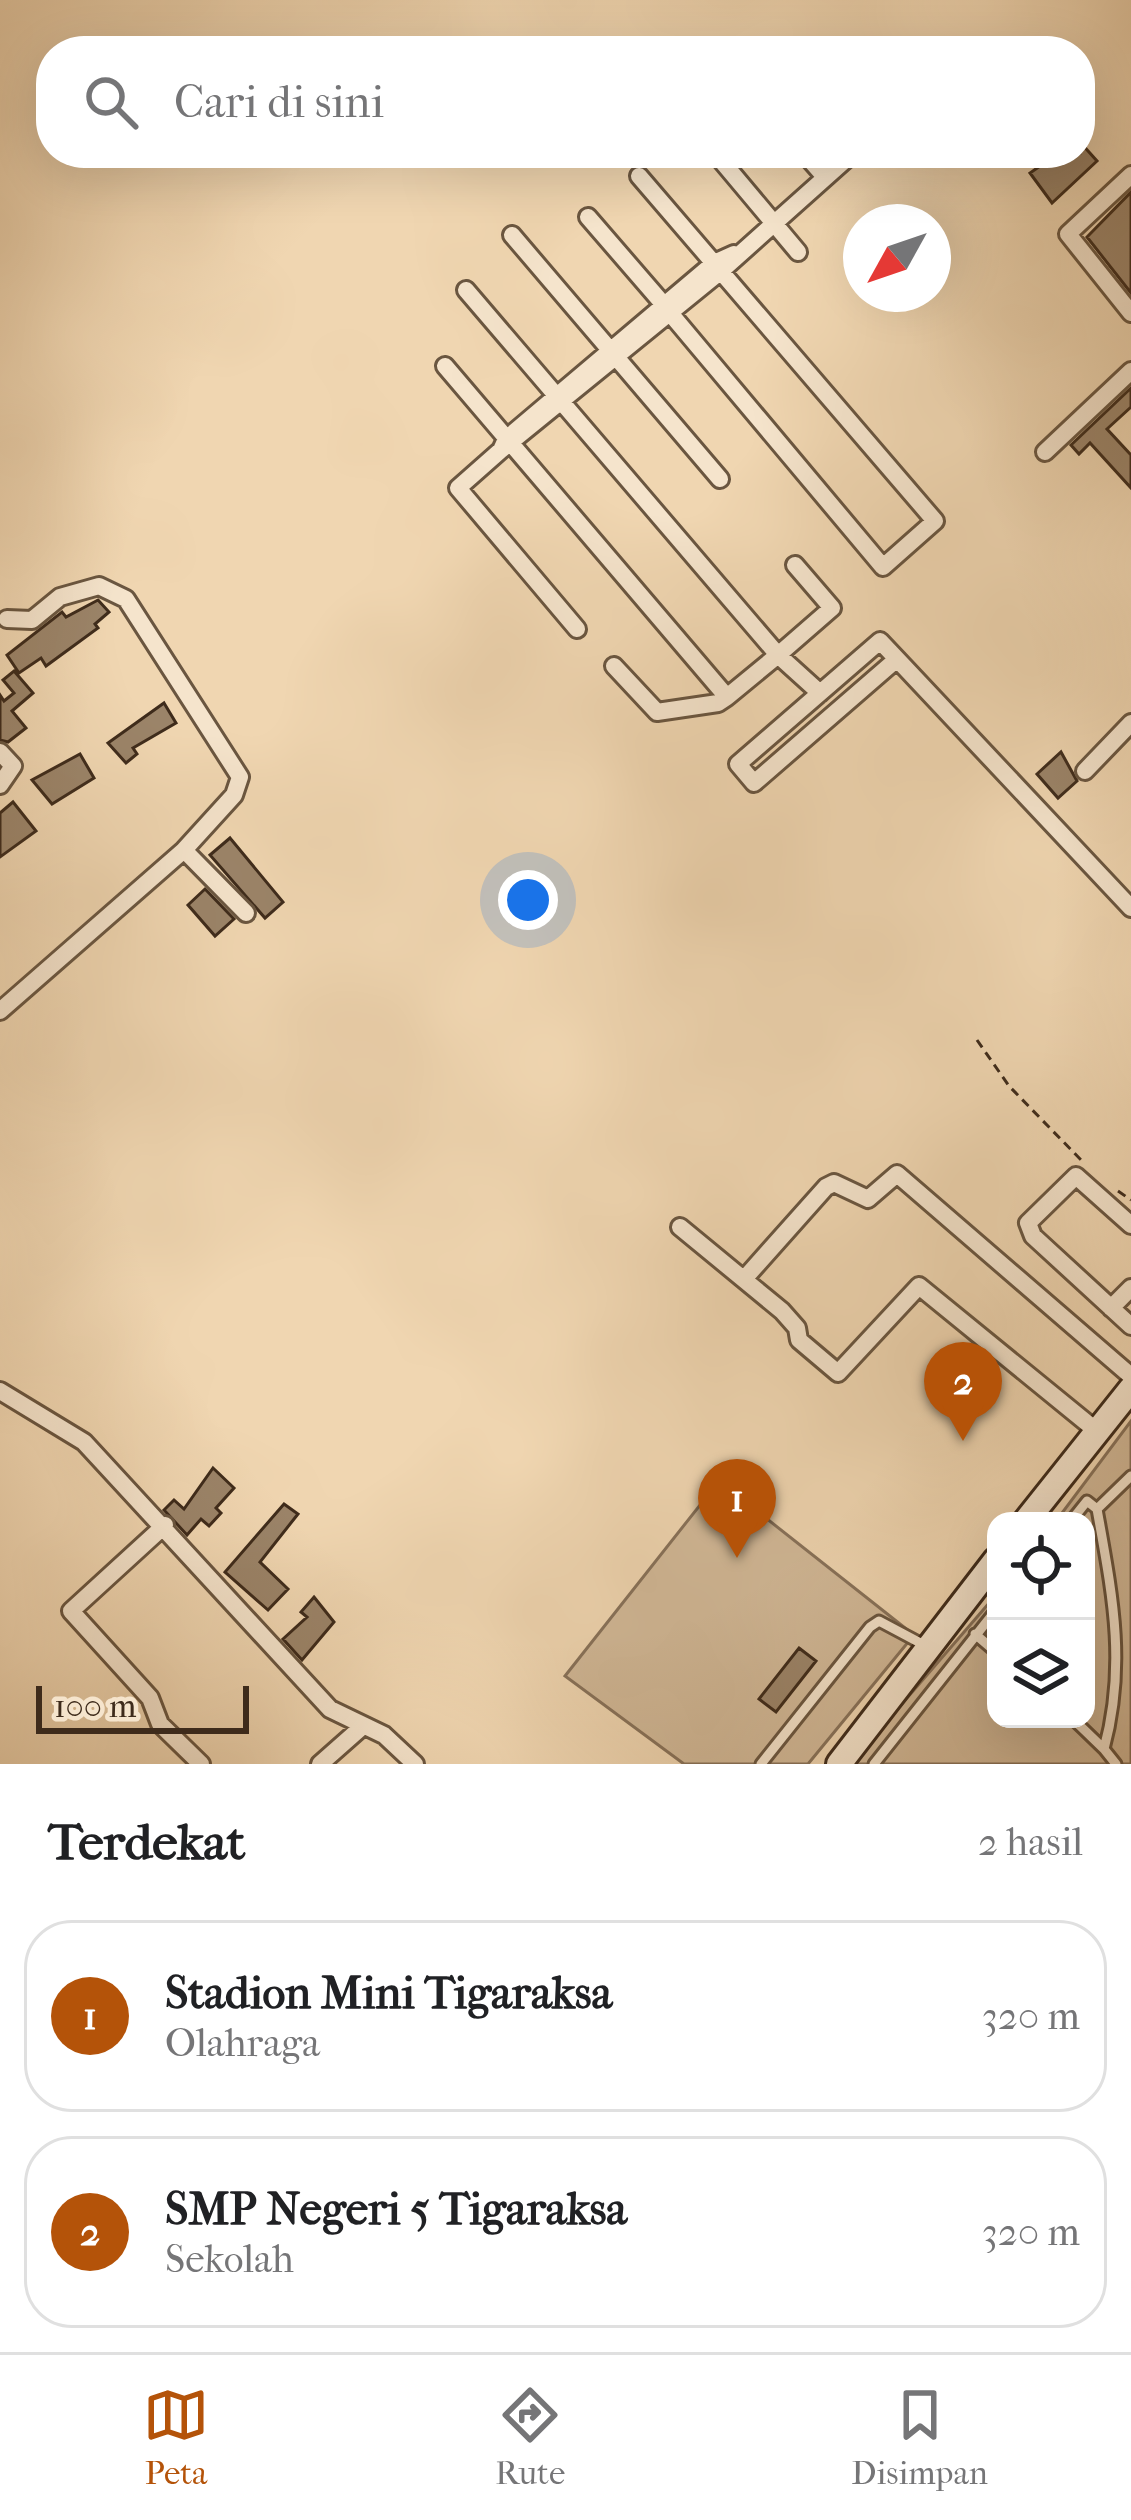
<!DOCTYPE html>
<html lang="id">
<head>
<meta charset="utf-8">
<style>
	:root { --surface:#fff; --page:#f2f2f2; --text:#202124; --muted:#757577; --line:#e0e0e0; --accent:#b45309 }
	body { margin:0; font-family:"IM FELL French Canon",serif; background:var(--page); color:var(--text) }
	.controls { position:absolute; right:36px; bottom:36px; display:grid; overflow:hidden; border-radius:24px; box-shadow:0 12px 48px #0002 }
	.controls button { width:108px; height:108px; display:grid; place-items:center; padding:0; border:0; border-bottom:3px solid var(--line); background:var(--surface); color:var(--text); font:60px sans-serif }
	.compass { position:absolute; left:843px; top:204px; width:108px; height:108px; border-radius:50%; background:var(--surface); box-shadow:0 12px 48px #0002; rotate:230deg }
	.scale { position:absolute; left:36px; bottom:30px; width:213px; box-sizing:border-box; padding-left:12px; border:6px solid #3e2b1b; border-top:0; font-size:33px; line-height:42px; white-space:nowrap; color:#3e2b1b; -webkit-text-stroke:9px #f5e4cc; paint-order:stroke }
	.you { position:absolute; left:528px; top:900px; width:42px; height:42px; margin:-30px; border:9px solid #fff; border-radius:50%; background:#1a73e8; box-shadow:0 0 0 18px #1a73e833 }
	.badge { display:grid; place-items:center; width:78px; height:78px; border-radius:50%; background:var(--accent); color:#fff; font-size:39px; font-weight:700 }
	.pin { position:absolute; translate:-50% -99px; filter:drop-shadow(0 3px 6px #0008) }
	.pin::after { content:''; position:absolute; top:63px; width:42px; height:36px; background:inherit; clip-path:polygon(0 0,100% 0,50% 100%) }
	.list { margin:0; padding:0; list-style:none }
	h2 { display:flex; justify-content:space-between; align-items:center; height:156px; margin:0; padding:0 48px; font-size:51px }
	h2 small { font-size:39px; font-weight:400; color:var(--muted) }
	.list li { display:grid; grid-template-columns:78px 1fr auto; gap:36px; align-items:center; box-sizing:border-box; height:192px; margin:0 24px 24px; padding:0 24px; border:3px solid var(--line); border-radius:48px }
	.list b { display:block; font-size:45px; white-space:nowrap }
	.list p { margin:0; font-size:39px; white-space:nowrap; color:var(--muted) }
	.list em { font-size:39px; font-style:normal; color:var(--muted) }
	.icon { flex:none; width:66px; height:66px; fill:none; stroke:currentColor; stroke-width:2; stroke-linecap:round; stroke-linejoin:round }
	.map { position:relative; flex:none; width:1131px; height:1764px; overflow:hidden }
	.search { position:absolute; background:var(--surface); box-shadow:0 12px 48px #0002; left:36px; right:36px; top:36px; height:132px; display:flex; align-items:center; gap:30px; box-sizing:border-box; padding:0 42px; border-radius:48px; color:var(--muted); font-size:45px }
	.sheet { height:588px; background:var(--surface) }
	nav { display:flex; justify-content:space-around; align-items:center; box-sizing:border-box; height:168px; border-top:3px solid var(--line); background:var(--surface); font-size:33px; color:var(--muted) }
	nav a { display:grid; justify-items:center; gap:6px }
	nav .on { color:var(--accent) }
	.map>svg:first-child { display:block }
	.green { fill:#d2b998; stroke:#88725a; stroke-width:3 }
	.building { fill:#9b8469; stroke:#3e2b1b; stroke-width:3 }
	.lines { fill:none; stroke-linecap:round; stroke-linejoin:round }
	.lane-casing { stroke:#6a5640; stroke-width:15 }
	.street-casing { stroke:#6a5640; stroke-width:22 }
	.secondary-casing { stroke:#3e2b1b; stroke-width:30 }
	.path { stroke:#3e2b1b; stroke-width:3; stroke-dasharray:9 6; stroke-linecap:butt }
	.lane { stroke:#f5e4cc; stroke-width:9 }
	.street { stroke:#f5e4cc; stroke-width:16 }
	.secondary { stroke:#f5e4cc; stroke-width:24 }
</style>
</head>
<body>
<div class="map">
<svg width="1131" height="1764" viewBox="0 0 1131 1764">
	<rect width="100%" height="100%" fill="#f0d6b1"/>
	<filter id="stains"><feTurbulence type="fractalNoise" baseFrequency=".00167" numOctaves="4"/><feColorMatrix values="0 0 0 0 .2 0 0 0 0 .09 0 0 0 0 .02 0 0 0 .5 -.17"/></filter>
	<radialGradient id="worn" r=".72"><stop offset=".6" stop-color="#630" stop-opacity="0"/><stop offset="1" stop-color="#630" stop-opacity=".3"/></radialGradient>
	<path class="green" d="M1131,1421V1764H850L996,1595V1719H1086V1521H1056Z
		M719,1481L914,1635L808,1764H684L565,1676Z"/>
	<path class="building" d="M1080,142L1097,161L1052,203L1030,173L1040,166L1026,153H1080Z
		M1131,192V293L1087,237Z
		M1131,388V407L1107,429L1131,455V488L1090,443L1079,454L1071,445Z
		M98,600L109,612L95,624L98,628L46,666L41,658L19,673L7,655L62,612L66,617Z
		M14,671L33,693L12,711L26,728L8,742L0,740V695L4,701L14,693L3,680Z
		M164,703L176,723L133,748L137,754L126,763L108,743Z
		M1061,752L1077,781L1058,798L1037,774Z
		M80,754L94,778L52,804L32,780Z
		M13,802L36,831L0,857V813Z
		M230,838L283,902L265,918L210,855Z
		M205,889L234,919L215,936L188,905Z
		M213,1468L234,1488L216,1508L221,1513L209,1526L201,1519L187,1535L164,1510L174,1500L184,1509Z
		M284,1504L298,1514L260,1562L288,1589L268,1610L225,1572Z
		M314,1597L334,1622L302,1660L283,1639L307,1617L301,1612Z
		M799,1648L816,1661L776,1712L759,1699Z"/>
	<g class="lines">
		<g class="lane-casing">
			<path id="lane" d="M1071,1521L1087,1501L1097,1509
				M975,1634L996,1652
				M1073,1719L1104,1749
				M761,1764L870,1627L879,1621L926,1646
				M874,1764L996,1610
				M1116,1764L1104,1749C1127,1664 1112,1593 1097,1509L1131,1476"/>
		</g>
		<g class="street-casing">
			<path id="street" d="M715,153L798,252
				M804,153L825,177
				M1131,175L1068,234L1131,313
				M639,176L935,521L883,567L670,313
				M588,217L664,305
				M512,235L720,479
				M734,254L714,263L506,439L501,450L721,271L853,153
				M466,290L778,655L832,608L795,565
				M445,366L727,697L778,655L820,693
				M501,450L458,488L577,629
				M1045,452L1131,371
				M7,619L32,620L60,597L99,586L126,599L240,777L234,795L184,850
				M880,641L897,659L754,783L738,764Z
				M897,659L1131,908
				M614,666L657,712L718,703L727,697
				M0,752L13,766L0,785
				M1085,771L1131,723
				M0,1011L184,850L246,913
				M1131,1225L1076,1176L1028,1223L1033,1236L1131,1326
				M680,1227L782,1311L797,1328L799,1340L838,1373L919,1286L1098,1432
				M745,1278L826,1187L834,1183L868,1199L897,1174L1131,1376
				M1111,1308L1131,1288
				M0,1391L84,1442L330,1709L384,1735L415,1764
				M165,1525L71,1611L150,1698L160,1724L201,1764
				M320,1764L363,1726"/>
		</g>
		<g class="secondary-casing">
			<path id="secondary" d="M1026,1521L1131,1389
				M839,1764L996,1560"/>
		</g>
		<path class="path" d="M977,1040L1009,1086L1083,1162
			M1118,1191L1131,1200"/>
		<use href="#lane" class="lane"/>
		<use href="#street" class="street"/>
		<use href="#secondary" class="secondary"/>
	</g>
	<rect width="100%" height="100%" filter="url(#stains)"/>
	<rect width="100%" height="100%" fill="url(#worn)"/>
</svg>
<div class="controls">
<button><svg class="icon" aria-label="locate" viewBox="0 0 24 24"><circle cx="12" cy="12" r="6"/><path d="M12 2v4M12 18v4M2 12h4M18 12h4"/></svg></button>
<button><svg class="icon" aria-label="layers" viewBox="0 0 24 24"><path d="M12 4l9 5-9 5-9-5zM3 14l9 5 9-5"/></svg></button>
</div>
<svg class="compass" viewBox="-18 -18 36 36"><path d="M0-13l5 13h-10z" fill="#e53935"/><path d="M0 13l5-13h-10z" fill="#757577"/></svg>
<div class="scale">100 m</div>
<div class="you"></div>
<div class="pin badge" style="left:737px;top:1558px">1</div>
<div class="pin badge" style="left:963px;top:1441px">2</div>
<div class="search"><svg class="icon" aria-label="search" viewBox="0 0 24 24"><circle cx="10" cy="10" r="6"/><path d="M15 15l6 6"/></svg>Cari di sini</div>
</div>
<section class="sheet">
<h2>Terdekat<small>2 hasil</small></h2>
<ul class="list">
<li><span class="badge">1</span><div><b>Stadion Mini Tigaraksa</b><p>Olahraga</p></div><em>320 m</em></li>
<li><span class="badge">2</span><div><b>SMP Negeri 5 Tigaraksa</b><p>Sekolah</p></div><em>320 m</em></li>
</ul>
</section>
<nav>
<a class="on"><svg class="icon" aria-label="map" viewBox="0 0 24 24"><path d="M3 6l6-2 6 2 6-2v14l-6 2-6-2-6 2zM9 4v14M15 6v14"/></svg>Peta</a>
<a><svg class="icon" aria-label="directions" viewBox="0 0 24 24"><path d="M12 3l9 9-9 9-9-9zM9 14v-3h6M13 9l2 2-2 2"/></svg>Rute</a>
<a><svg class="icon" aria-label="saved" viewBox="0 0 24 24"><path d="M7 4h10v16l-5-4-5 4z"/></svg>Disimpan</a>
</nav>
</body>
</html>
